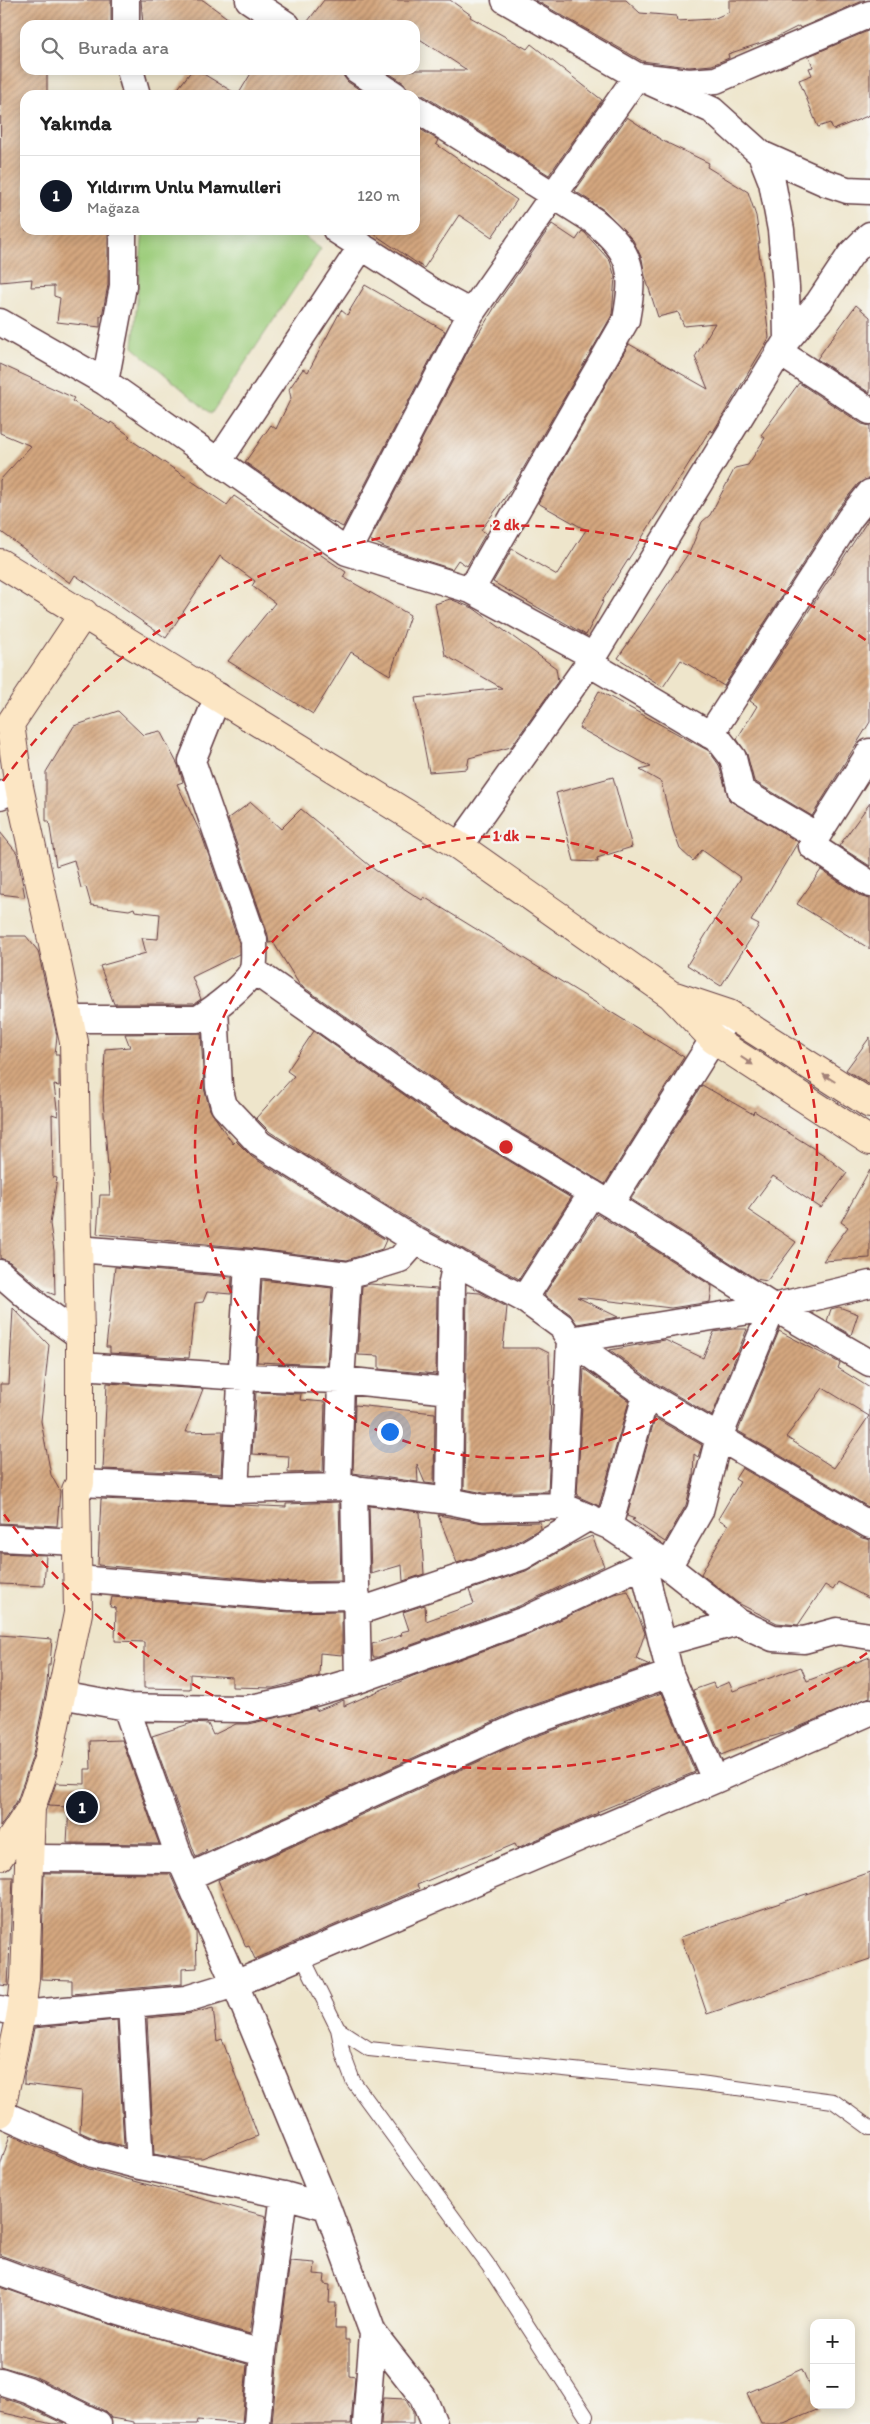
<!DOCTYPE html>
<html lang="tr">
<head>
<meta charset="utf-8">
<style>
	:root { --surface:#fff; --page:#f2f2f2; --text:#222; --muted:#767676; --line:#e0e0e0; --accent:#111827 }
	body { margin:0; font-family:Itim,sans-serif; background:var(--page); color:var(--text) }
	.controls { position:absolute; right:15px; bottom:15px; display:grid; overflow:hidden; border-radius:10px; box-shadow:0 2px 12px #0003 }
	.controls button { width:45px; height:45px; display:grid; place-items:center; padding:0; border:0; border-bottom:1px solid var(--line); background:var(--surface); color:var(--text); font:25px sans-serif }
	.you { position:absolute; left:389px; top:1431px; width:18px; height:18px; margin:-12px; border:4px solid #fff; border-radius:50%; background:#1a73e8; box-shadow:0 0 0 8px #1a73e833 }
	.badge { display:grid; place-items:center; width:32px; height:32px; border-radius:50%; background:var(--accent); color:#fff; font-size:16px; font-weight:700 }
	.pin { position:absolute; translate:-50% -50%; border:2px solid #fff; box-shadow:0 1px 5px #0006 }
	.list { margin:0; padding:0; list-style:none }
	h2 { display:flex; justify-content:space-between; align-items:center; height:65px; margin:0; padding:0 20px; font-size:21px }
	h2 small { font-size:16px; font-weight:400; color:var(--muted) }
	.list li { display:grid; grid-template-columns:32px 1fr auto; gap:15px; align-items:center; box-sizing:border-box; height:80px; padding:0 20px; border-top:1px solid var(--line) }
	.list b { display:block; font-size:19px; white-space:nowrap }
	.list p { margin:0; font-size:16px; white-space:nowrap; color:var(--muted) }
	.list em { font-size:16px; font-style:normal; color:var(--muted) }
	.icon { flex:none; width:28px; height:28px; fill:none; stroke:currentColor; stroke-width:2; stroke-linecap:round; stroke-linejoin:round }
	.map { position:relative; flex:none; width:870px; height:2424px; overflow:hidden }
	.search { position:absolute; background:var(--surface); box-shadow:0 2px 12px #0003; left:20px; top:20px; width:400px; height:55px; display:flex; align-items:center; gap:12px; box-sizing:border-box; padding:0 18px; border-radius:15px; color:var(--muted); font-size:19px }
	.panel { position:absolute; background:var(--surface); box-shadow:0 2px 12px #0003; left:20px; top:90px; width:400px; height:145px; border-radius:15px }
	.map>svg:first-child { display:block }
	.green { fill:#9dcd7c; stroke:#747654 }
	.building { fill:url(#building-hatch); fill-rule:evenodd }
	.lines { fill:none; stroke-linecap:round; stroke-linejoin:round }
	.lane-casing { stroke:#633d43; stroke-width:16 }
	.street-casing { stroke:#633d43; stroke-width:29 }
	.secondary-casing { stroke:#633d43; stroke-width:30 }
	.lane { stroke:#fff; stroke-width:14 }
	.street { stroke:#fff; stroke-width:26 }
	.secondary { stroke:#fce6c4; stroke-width:28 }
	.oneway { fill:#a38278 }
	.ring { fill:none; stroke:#d62828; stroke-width:2.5; stroke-dasharray:9 6 }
	.centre { fill:#d62828; stroke:#f6f6f2; stroke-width:2.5 }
	.ring-label { font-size:15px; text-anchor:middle; font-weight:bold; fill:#d62828; stroke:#f6f6f2; stroke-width:5; stroke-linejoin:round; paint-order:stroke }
</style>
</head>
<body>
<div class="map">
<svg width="870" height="2424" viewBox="0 0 870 2424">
	<defs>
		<pattern id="building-hatch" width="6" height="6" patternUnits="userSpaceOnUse" patternTransform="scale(1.25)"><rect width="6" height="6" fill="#d4a77f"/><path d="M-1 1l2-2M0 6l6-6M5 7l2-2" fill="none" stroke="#ae8768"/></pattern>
	</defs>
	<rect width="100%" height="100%" fill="#f6f6f2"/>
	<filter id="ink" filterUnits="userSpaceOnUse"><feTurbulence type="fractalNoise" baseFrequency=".02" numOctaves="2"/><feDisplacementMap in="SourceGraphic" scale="10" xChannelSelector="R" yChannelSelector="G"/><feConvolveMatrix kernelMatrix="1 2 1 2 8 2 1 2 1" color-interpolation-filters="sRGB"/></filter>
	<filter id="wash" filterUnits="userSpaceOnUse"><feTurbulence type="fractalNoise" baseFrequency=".0096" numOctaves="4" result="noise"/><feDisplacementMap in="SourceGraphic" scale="20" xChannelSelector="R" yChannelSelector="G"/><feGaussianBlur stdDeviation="1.12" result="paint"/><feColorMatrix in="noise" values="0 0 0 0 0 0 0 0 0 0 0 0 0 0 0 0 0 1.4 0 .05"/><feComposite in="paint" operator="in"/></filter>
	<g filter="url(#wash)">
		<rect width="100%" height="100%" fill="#eee5cb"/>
		<path class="green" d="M143,230H296L321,249L211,414L133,347Z"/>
		<g id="blocks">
			<path class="building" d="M1,0H111V25L35,23V25H25V70H47V95H25V230H108V285L102,316H100V327L57,322L60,298L54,296V286L31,287L32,279L0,282Z
				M141,0H203L237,25H143Z
				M324,0H450L471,15L470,17L527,49L531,44L602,100L549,175L423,95L410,94L404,83L384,70H467L415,36V25H305Z
				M535,0H626L640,13L676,16L677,21L713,19L729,12V0H865L800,28L799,26L773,39L728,54L729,58L712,65L689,67L642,61Z
				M870,30V115L833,130L830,123L818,127L799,80L812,75L809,68L813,67L809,56Z
				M192,70H197L238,95L253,70H342L344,77L348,82L368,95H173Z
				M627,117L663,141L709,163L707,167L748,192L756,216L760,243H758L769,338L713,432L710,430L602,601L603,602L586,635L493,582L512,549L557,575L586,530L538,503L629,344L708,389L695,357L715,323L684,326L678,312L658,317L645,276L642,259L633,240L604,210L575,191Z
				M415,126L438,140L436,144L517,200L492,237L459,215L424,268L368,230H415Z
				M552,224L576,240L582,231L585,233L610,261L615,277L612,315L512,488L481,530L486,533L467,566L458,560L452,569L386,548L370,540L470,347L498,302Z
				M365,285L445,331L343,527L324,518L245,462L271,425L276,429L291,398L289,389L303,369L308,372L341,310L347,315Z
				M856,305L870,317V393L817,359Z
				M0,364L74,398L72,401L110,424L111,422L130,436L128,438L227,505L234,496L346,572L343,577L410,615L390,675L351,652L313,714L228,661L275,603L252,586L255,581L220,556L166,638L75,575L70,583L0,531V480L31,446L0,433Z
				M799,383L862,424L870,426V478L858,484L837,510L724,686L681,660L663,687L618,658L690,551L702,522L710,515L735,468L748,465L765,438L761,435Z
				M870,517V722L812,816L754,781L747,754L737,739L757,706L750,701Z
				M450,599L473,608L556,668L558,681L511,747L469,758L467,769L429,772L415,698L502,688L445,655L435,604Z
				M599,691L709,751L719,765L729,800L798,842L751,921L759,925L721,986L687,965L741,878L702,850L693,861L680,849L673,830L661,782L640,770L651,767L579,728Z
				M118,711L143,735L160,731L178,765L183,782L177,784L202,836L239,943V954L192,977L201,999L194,1004H114L100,966L146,953L142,938L158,939L160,914L135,911L134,908L129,910L91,905L86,887L81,888L74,860L56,866L49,821H46V772L74,726Z
				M613,777L632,847L597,858L598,862L574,861L556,793Z
				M251,802L281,829L301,809L375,870L422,900L424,897L684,1057L605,1184L451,1091L299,984L273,942L269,943L268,935L228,819Z
				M870,803V866L839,846Z
				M0,832L17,853L25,897L0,894Z
				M821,870L862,897L870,899V949L797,904Z
				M0,936H26L38,951L57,1036L55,1054H59V1086L54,1085L58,1116L52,1114L53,1177L57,1178L50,1224L54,1251L55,1295L43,1290L10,1262L0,1258Z
				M314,1031L434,1116L571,1198L519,1279L424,1228L270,1132L256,1118L294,1076L287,1071Z
				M201,1033L204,1088L210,1110L233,1144L236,1141L252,1157L386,1240L382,1249L347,1260L249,1248L97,1234L100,1195H110L103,1100L105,1049L130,1047L125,1034Z
				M870,1037V1085L846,1070Z
				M702,1085L753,1114L754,1111L824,1155L847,1173L821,1208L773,1176L748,1210L796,1242L767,1281L756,1279L631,1199Z
				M870,1169V1258L823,1261L848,1227L841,1222Z
				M597,1214L712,1286L710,1302L671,1308L577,1297L618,1317L577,1324L570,1314L544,1295Z
				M115,1267L232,1277L231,1294L207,1292L203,1302L195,1303L189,1358L110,1353V1347H106Z
				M262,1280L332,1288L327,1365L257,1362Z
				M370,1284L437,1289L436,1374L379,1369V1356L358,1355L362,1286Z
				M467,1292L480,1293L507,1307L503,1348H539L549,1353L551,1425L548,1491L484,1493L464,1489Z
				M839,1307L858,1314L851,1335L827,1321L831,1309Z
				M13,1308L49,1345L41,1421L51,1475L60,1491L57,1526L0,1523V1384H9Z
				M733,1329H747L712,1416L654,1382L610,1350L665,1340L703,1358L714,1332Z
				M779,1331L840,1363L838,1368L870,1388V1508L738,1431ZM823,1388L869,1416L834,1468L786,1437Z
				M584,1369L629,1401L599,1506L577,1496Z
				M107,1383L203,1389L186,1432L223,1431L221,1474L103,1469Z
				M256,1392L301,1394L300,1400L325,1402L323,1472L288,1473L289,1456L252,1454Z
				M355,1405L435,1413L434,1484L425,1483L417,1464L418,1482L353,1473Z
				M655,1418L702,1445L698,1457L694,1454L693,1478L686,1505L665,1542L632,1520L635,1519L627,1516Z
				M742,1468L862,1538L870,1540V1599L838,1582L833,1590L825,1585L798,1625L777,1623L738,1603L701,1574L728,1525L718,1519L740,1482L735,1479Z
				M101,1499L286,1507V1504L339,1502L341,1581L291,1582L98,1565Z
				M369,1506L420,1512L424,1574L403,1581L402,1565L371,1574Z
				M438,1515L483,1523L540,1522L541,1528L515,1543L457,1563Z
				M592,1536L604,1566L519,1606L378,1657H373L372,1644L402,1635L401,1632L409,1630L403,1612L425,1605L426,1621L474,1604L469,1590L526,1571L573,1544Z
				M0,1553L46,1555L44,1586L0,1584Z
				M628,1591L645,1633L636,1659L650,1665L516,1711L207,1852L206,1849V1852L196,1857L152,1736L192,1723L208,1724L213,1735L236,1724H249L316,1708V1711L344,1700V1706L413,1676L530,1634L615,1594Z
				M112,1597L289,1612L342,1611V1655L320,1653L319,1676L273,1688L232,1687V1677L190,1674V1689L144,1688V1642L115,1641L116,1608L110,1607Z
				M0,1635L52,1639L50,1665H48L47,1685L33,1755L17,1801L0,1827Z
				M870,1657V1697L784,1733L751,1743L721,1755L693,1690L713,1683L715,1688L729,1682L733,1691L801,1667L807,1681Z
				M662,1693L695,1772L597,1812L598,1813L517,1848L515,1844L417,1885L419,1889L255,1959L249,1946L246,1947L218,1880L528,1739Z
				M122,1740L159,1844L67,1843L69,1807L48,1806L56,1783L85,1784V1769H91L90,1741Z
				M870,1872V1959L707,2014L681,1937Z
				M44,1873L170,1874L196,1932L197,1968L182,1969V1984L72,1994V1980L41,1979Z
				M0,1877H13L8,1986L0,1985Z
				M213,2008L217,2041L222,2039L258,2136L202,2158H176L154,2154L147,2018L188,2014Z
				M117,2020L124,2146L98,2140L80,2132L82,2091L24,2084V2076L34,2028Z
				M10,2135L89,2169L266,2216L250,2334L102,2291L0,2255V2166Z
				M290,2261L315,2263L314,2274L325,2275L324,2284L330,2285L329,2303H336L335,2328H345V2340H349V2376L355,2377L351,2424H272L278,2355Z
				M0,2287L93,2319L247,2364L242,2424L198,2420L197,2424H134V2422L111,2418L105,2411L34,2376L0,2366Z
				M802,2369L814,2397V2405H817L819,2409L784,2424H761L747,2393Z
				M0,2397L22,2404L64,2424H52L0,2412Z
				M383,2398L405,2399L413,2412V2424H381Z"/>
		</g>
	</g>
	<g filter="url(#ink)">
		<use href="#blocks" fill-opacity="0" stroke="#633d43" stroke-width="1"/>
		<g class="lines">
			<g class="lane-casing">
				<path id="lane" d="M302,1956L338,2029L369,2049L700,2083L833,2101L870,2128
					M338,2029L343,2054L353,2081L488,2265L586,2416"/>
			</g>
			<g class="street-casing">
				<path id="street" d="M249,0L287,25
					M126,25V0
					M130,70L137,95
					M357,70L395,95
					M415,108L594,221C633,254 635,270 626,320L471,590
					M761,154L826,183L847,190L870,191
					M336,230L434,293L471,313
					M0,322L105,382L347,552L471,590L593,656
					M787,340L819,302L851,254L870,235
					M779,352L870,411
					M105,382L123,286V230
					M218,462L362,246
					M347,552L471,313L637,76L689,82L716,80L870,14
					M589,663L719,740L733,758L741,791L817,836L812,846L870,884
					M710,735L850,518L870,493
					M0,796L19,787
					M817,836L870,752
					M459,846L589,663L787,340L786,287L781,230L772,182L761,154L712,110L637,76L505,0
					M253,970L443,1104L610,1204L773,1307L870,1363
					M215,1008L219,1087L224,1106L260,1144L416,1241L524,1299L561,1326L570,1340L562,1506
					M69,1019H198C211,1011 250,983 253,968C255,960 254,949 254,940L192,761L218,696
					M610,1204L729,1014
					M78,1249L248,1263L348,1275L400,1259L416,1241
					M0,1273L38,1306L80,1336
					M524,1299L592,1193
					M570,1340L646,1395L870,1525
					M570,1340L773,1307L870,1284
					M80,1366L243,1377L341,1380L451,1391
					M80,1483L235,1490L338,1487L449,1501L483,1508L562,1506L609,1526L657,1558L738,1622L773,1638L804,1640L837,1631L870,1636
					M338,1487L341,1380L348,1275
					M354,1488L358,1680
					M235,1490L248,1263
					M449,1501L452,1282L456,1262
					M609,1526L646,1395
					M0,1538L77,1542
					M643,1564L670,1674L715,1780
					M668,1567L700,1511L719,1437L773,1307
					M78,1579L290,1597L357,1596
					M357,1612L521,1557L589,1517
					M663,1643L738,1622
					M61,1695L126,1707L166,1708L246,1709L290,1700L358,1680L525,1620L657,1558
					M126,1707L180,1859L235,1984L327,2207L373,2333L423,2397L434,2424
					M30,1858L180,1859
					M188,1877L522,1725L670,1674
					M131,2004L140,2166
					M0,2009L21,2014L186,1999L235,1984L715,1780L870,1712
					M0,2113L93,2154L140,2166L284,2195L327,2207
					M0,2271C86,2304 174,2329 263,2353
					M0,2381L28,2390L98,2424
					M257,2424L263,2353L284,2195
					M366,2424L373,2333"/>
			</g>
			<g class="secondary-casing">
				<path id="secondary" d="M0,563L459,846L671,995L714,1040L870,1141
					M675,996L729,1014L870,1104
					M0,1856L31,1808L48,1759L78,1613L76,1490L80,1483V1336L74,1042L19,787L10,724L84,613
					M0,2113L21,2014L25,1979L31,1808"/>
			</g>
			<use href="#lane" class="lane"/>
			<use href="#street" class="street"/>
			<use href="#secondary" class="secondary"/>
		</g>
		<defs><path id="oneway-solid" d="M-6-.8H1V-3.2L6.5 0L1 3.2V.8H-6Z" transform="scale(1.25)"/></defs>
		<g class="oneway">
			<use href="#oneway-solid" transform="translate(747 1061) rotate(33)"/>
			<use href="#oneway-solid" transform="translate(829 1078) rotate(-148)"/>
		</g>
	</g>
	<g class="ring">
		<circle cx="506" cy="1147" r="311"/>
		<path d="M867 1653A622 622 0 0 1 3 1513M3 781A622 622 0 0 1 867 641"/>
	</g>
	<circle cx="506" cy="1147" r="8" class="centre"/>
	<g class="ring-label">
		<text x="506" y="530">2 dk</text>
		<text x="506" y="841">1 dk</text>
	</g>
</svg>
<div class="controls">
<button>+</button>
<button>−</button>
</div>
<div class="you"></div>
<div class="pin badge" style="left:82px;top:1807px">1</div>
<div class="search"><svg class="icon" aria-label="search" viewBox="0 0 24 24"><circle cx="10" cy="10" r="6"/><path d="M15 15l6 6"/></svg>Burada ara</div>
<section class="panel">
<h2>Yakında<small></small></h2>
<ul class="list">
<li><span class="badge">1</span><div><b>Yıldırım Unlu Mamulleri</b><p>Mağaza</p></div><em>120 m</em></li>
</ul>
</section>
</div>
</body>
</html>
